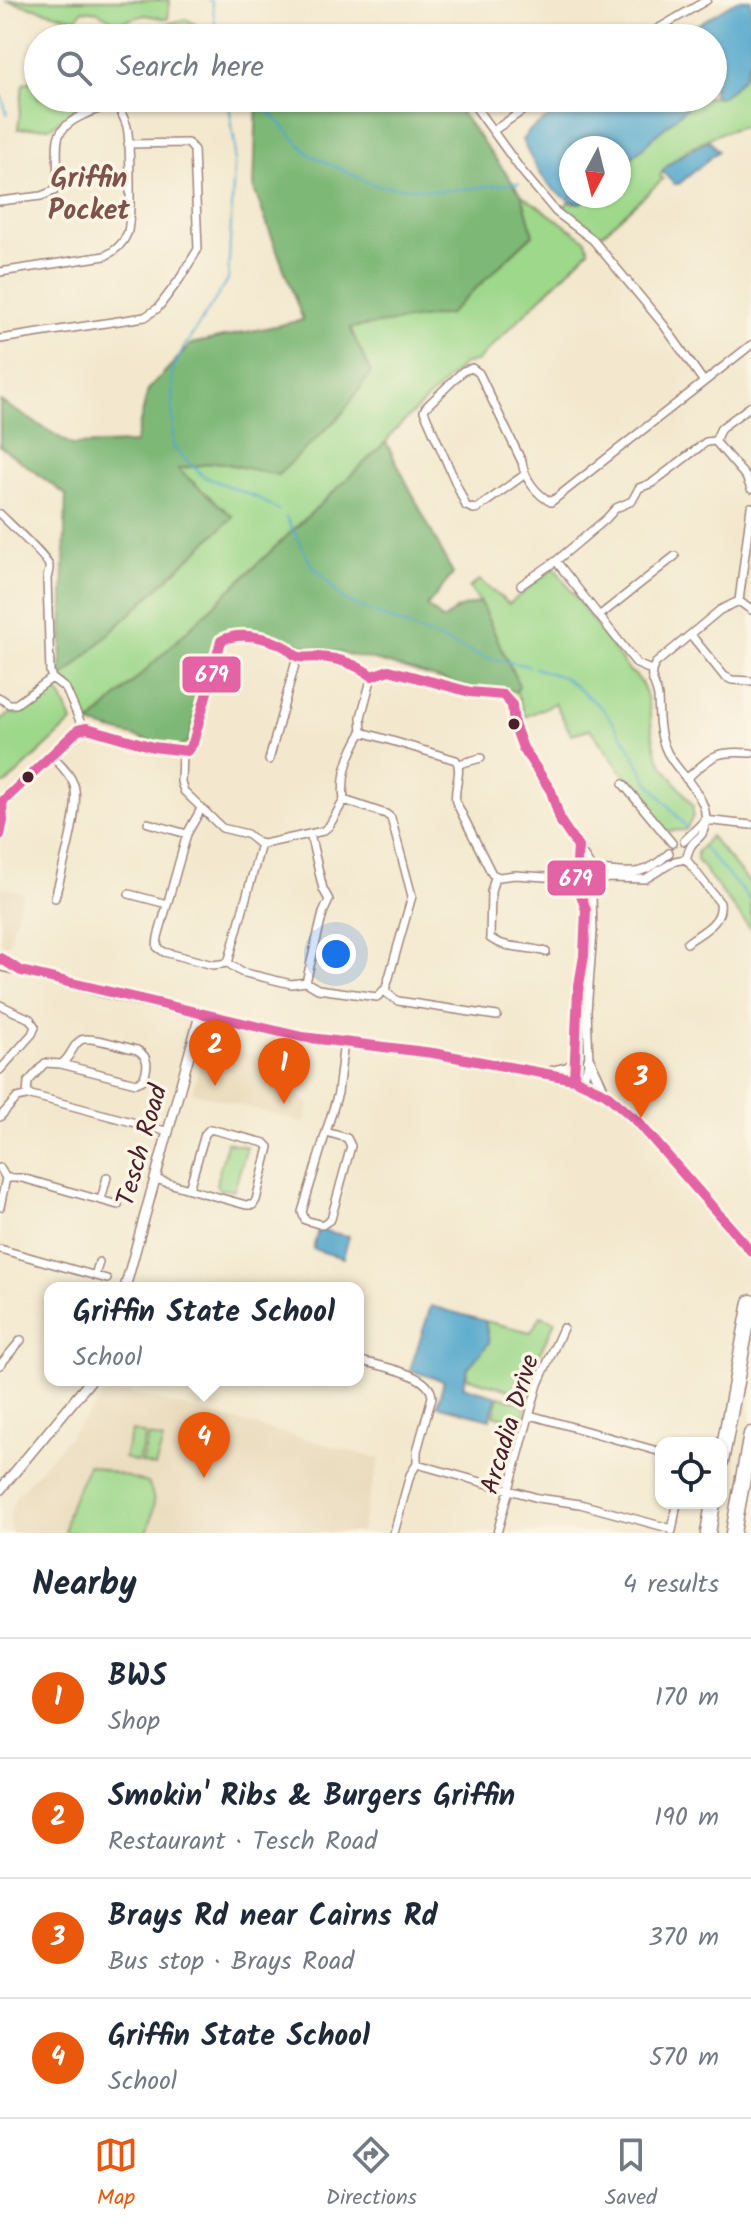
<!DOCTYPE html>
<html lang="en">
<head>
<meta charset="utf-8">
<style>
	:root { --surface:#fff; --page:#f6f6f7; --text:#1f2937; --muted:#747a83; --line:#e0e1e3; --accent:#ea580c }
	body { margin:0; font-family:Kalam,sans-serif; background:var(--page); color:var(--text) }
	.controls { position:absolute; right:24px; bottom:24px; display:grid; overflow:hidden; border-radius:16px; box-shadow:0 2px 6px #0004 }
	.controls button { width:72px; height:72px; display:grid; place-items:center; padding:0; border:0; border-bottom:2px solid var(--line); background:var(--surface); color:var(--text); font:40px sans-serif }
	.compass { position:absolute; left:559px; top:136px; width:72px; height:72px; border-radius:50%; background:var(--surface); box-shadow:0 2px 6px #0004; rotate:187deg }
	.you { position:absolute; left:336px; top:954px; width:28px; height:28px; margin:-20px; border:6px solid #fff; border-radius:50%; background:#1a73e8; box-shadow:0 0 0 12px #1a73e833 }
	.badge { display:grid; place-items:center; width:52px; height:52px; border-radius:50%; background:var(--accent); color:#fff; font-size:26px; font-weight:700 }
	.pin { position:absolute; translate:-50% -66px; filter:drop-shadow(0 2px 4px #0008) }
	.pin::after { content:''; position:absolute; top:42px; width:28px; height:24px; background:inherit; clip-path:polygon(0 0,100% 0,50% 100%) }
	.popup { position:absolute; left:44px; top:1282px; width:320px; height:104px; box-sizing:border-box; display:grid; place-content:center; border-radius:16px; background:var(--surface); filter:drop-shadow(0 2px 6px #0005); font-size:26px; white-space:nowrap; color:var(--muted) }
	.popup b { font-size:30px; color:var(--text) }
	.popup::after { content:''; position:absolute; left:50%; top:100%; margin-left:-16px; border:16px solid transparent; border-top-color:var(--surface) }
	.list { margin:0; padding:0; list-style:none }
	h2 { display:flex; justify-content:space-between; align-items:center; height:104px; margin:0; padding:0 32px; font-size:34px }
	h2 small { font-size:26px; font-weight:400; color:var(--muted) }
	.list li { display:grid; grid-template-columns:52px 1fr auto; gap:24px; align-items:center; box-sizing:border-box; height:120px; padding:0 32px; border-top:2px solid var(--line) }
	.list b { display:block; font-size:30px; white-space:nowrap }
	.list p { margin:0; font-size:26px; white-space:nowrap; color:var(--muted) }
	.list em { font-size:26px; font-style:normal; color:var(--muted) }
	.icon { flex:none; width:44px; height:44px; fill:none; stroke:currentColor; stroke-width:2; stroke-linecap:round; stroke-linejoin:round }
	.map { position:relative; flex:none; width:751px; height:1533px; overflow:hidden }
	.search { position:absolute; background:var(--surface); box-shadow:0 2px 6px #0004; left:24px; right:24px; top:24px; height:88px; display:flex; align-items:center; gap:20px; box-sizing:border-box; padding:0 28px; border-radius:44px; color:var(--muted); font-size:30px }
	.sheet { height:584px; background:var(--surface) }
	nav { display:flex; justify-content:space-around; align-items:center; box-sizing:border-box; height:112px; border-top:2px solid var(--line); background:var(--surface); font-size:22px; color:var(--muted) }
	nav a { display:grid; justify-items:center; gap:4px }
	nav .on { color:var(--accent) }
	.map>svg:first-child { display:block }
	.built { fill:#e8d9ba }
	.green { fill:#9ed88b; stroke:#747c5b; stroke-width:2 }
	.forest { fill:#7eb877; stroke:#646c51; stroke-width:2 }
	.water { fill:#50a6cc; stroke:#4d627c; stroke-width:2 }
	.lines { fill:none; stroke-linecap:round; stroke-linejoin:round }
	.stream { stroke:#50a6cc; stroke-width:2 }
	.minor-casing { stroke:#9e847c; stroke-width:10 }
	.tertiary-casing { stroke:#9e847c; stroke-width:12 }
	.secondary-casing { stroke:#9e847c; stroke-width:13 }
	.motorway-casing { stroke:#9e847c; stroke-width:17 }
	.minor { stroke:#fff; stroke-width:7 }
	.tertiary { stroke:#fff; stroke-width:9 }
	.secondary { stroke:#fff; stroke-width:10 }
	.motorway { stroke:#fff; stroke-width:14 }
	.bus-1-casing { stroke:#fcf5e5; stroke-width:16 }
	.bus-1 { stroke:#e463a4; stroke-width:10 }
	.bus-dot { fill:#4a1f2b; stroke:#fcf5e5; stroke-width:3 }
	.labels { text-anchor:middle; stroke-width:7; stroke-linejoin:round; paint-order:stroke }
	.street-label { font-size:26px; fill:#4a1f2b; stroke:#fcf5e5 }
	.neighbourhood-label { font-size:28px; font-weight:bold; fill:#7f534d; stroke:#fcf5e5 }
	.line-badge { stroke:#fcf5e5; stroke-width:3 }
	.badge-label { font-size:22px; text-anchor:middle; font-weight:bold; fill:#fff }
</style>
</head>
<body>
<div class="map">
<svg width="751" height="1533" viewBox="0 0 751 1533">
	<rect width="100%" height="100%" fill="#fcf5e5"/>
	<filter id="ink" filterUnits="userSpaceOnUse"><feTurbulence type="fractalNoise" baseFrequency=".0125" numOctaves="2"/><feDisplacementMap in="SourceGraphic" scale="16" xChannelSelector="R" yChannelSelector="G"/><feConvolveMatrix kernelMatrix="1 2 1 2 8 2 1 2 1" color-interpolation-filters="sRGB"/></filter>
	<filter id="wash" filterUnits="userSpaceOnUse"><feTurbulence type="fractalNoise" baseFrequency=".006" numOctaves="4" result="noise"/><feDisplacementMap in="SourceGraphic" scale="32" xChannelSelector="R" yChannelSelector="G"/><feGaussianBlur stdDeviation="1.8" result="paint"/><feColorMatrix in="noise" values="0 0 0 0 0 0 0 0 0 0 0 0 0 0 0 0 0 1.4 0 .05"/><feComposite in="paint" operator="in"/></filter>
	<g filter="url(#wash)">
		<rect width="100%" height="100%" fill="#f3e8ce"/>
		<path class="built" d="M0,886L23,893L8,945L0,941Z
			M216,1049L274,1057H313L305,1070L298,1095L310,1104L305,1123L192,1092L202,1059L206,1054Z
			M108,1387L380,1459L360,1533H11L10,1517L15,1498L102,1399Z"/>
		<path class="green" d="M5,0H170L168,19L145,15L117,23L98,12L83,10L76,19Z
			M186,19L195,24L199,38H137L159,26Z
			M751,57V114L745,126C717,132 676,150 660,176L663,179L601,235L563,210L568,202L581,203L589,196H619V169L697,98L720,97L732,89L744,76Z
			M38,79V98H103L63,118L51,127L18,129L23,84Z
			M522,195L586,240L589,250L476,362L465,363L394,431L386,442L89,724L69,684L61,679L233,517L177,469L218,462L278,474L349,328L449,313L533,235Z
			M554,567L629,671C654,683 648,728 657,753C664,771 682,789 693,806V816L686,830L666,831L590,729L571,734L555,703L525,717L516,692L519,686L480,602L469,588L479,580L509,604Z
			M49,688L56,689L65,704L72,722L6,784H0V722L10,713L18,714Z
			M710,836L751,885V930L697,860V852Z
			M227,1142L247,1147L234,1190L219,1189L216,1184Z
			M541,1316L555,1321L534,1365L526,1395L466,1377L469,1365L489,1343L485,1321L531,1332Z
			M499,1396L522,1403L526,1408L521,1423L494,1415Z
			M132,1431L146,1435L138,1462L124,1458Z
			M149,1436L163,1440L155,1467L141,1463Z
			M88,1465L148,1483C158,1502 153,1514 147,1533H65C65,1508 79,1488 88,1465Z"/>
		<path class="forest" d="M257,98H433L456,106L522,195L533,234L449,314L350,328L371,373L341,415L278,475L218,462L178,469L233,517L61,679L66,495L0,446V401L72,445L135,443L148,390L191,344L303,320L254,189Z
			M386,442L453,574L427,606L443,620L457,609L480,602L519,686L516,692L492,688L473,689L382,662L236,630L226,632L218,638L188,743L176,748L89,724Z"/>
		<path class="water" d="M737,0H751V57L744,76L732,89L720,97L713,96V38H676Z
			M580,98H697L619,169V148H571V196H589L581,203C551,200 534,165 522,140L531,129Z
			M709,140L718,151L679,184H674L662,171L674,160Z
			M318,1230L349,1236L343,1258L313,1249Z
			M431,1306L485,1321L489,1343L467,1369L463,1386L497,1396L490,1419L437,1405L444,1381L410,1370Z"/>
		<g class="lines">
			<path class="stream" d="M209,0L212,2L217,38
				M0,91L7,114
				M228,98L235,146L228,280L183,349L172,372L173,447L203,476L258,498L278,510
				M256,98L309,154L374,185L441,191L519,183
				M286,517L310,562L344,600L483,657L529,666
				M535,668L565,678L603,709L626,741L648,781L686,827
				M703,847L751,901"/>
		</g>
	</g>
	<g filter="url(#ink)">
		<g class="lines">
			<g class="minor-casing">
				<path id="minor" d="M642,38L707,0
					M469,98L521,170L556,212L593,240L663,324L704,382
					M493,131L541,98
					M0,201L41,196L54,191C61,174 55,157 58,139C62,119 99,108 117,104
					M0,272L105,256C115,251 123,244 127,234C132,224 130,140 127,127C125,119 120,111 117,104
					M0,339L145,317L158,308L179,280L198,249L194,150L188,143L128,144
					M715,441L746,477L751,489
					M715,441L721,428L751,406
					M524,475L478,508L474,509L466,506L424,411L426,407L463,371L472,368L479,373L522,462C524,478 537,495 551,502L751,345
					M0,514C8,522 48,559 49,566C50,569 47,577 47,579L50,672L52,678L66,689L83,728
					M521,585L556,561
					M739,601L751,610
					M599,616L675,556
					M691,635L724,676L732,680L751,681
					M651,670L637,664L556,561L606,519L616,508L632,501L639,488L652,483L706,442L715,441
					M0,698L9,704H16L52,678
					M362,732L456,760C463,772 453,788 456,802L492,874L499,877L515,875L576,879
					M182,752L181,782L184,791L222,828L247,834L258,843L264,844L323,831L329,826L344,800C341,774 349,754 362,732L361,717L372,676
					M51,755C59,764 70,773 74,785C81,808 61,873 55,898
					M269,760L297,657
					M459,764L481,758
					M686,779C713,756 714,750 751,753
					M623,784L672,843
					M201,809L187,834L158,937L157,947L164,952L213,965L228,963L241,972L291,984L306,982L318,989L377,997L386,988L412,896L391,818L386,814L344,800
					M704,820L751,825
					M148,823L187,834
					M0,835L3,821L2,802L78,730L87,728C105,735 170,755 187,751L193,743L221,641C232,630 267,639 282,645C287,647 293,653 297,657C320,655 354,659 372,676L389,670L470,692L503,695L511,702L514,711V724L523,748L551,791L561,822L591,867
					M684,841L703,822
					M686,859C688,855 688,851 690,848C692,842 699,839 702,834C718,802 679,776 667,752C658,733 659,716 658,697C656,682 646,677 656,663L720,610L739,601L751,507
					M686,859L720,903C723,923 701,932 687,943
					M595,870C630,872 642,879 669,853
					M495,877L491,892L490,938C504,949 529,946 546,952
					M597,881L609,878L645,879L675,861L686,859
					M129,894L167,904
					M228,963L261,844
					M306,982L323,913L329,900L323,889L310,834
					M385,992L398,1001L497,1016
					M0,1005L30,1019L35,1027L32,1034L0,1070
					M574,1079L578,991L584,956L586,910L576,879L578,848
					M583,1082L589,1060L587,1011L593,932L592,895L596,884
					M27,1095L28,1082L45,1063L61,1064L136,1083L143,1080C148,1068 150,1057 137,1050C127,1048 89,1035 81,1040C72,1045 71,1058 61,1064
					M0,1117L17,1098L31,1095L169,1132
					M326,1132L302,1212L305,1220L322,1225L331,1219L351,1146L347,1138L326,1132L338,1093L344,1041
					M0,1168L6,1178L0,1207
					M6,1178H22L118,1205
					M155,1179L189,1189L205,1134L210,1129L265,1143L269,1147L256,1200L253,1205H246L189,1189
					M101,1200L107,1177
					M0,1249L107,1279
					M95,1276L99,1262
					M358,1360C378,1366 431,1373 432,1397L417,1451V1464L410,1475L394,1533
					M0,1365L21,1340
					M530,1415L661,1452
					M417,1464L538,1498L580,1504L672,1529
					M672,1531L677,1503
					M497,1533L538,1384L563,1328"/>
			</g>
			<g class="tertiary-casing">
				<path id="tertiary" d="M125,1288L200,1015
					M0,1490L91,1380"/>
			</g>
			<g class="secondary-casing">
				<path id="secondary" d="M0,965L102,992L302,1037L433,1053L574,1079L606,1094L637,1121L751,1251
					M589,1060L603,1090
					M551,1072L568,1068L576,1060"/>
			</g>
			<g class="motorway-casing">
				<path id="motorway" d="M721,1462L751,1302
					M708,1533L713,1503
					M733,1533L751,1434"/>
			</g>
			<use href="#minor" class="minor"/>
			<use href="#tertiary" class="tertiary"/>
			<use href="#secondary" class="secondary"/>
			<use href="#motorway" class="motorway"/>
			<g class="bus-1-casing">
				<path id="bus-1" d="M503,695L512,705L514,724L523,748L551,791L561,822L578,847L576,879L586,910L584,956L578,991L574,1079
					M0,835L3,821L2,802L78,730L87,728L153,747L187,751L193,743L221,641C238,631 267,637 283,646C289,648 293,656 299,657C304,658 312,657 318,657C338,658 356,664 372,676L389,670L470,692L503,695
					M0,958L21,971L302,1037L433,1053L574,1079L606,1094L637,1121L751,1251"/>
			</g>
			<use href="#bus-1" class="bus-1"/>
		</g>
	</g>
	<g class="bus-dot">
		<circle cx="514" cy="724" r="7"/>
		<circle cx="28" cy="777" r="7"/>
	</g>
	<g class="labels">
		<g class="street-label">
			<text transform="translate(141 1145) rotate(-74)" y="9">Tesch Road</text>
			<text transform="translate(509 1424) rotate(-73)" y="9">Arcadia Drive</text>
		</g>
		<g class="neighbourhood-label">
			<text x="89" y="187">Griffin<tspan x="89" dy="32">Pocket</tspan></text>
		</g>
	</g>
	<g class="line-badge">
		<rect x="181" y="655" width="61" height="39" rx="8" fill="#e463a4"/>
		<rect x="546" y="859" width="61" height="38" rx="8" fill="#e463a4"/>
	</g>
	<g class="badge-label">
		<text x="212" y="682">679</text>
		<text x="576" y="886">679</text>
	</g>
</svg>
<div class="controls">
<button><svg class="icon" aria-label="locate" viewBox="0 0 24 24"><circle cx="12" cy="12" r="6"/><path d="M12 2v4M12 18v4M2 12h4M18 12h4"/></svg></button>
</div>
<svg class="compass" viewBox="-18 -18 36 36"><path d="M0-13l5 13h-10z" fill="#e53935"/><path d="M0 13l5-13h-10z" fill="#747a83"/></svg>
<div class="you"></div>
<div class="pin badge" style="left:284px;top:1104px">1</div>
<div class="pin badge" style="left:215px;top:1086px">2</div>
<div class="pin badge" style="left:641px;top:1118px">3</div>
<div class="pin badge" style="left:204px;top:1478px">4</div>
<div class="popup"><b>Griffin State School</b>School</div>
<div class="search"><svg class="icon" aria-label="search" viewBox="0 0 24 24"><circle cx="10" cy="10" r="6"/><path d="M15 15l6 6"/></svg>Search here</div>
</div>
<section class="sheet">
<h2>Nearby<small>4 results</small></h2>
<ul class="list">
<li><span class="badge">1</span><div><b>BWS</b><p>Shop</p></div><em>170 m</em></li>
<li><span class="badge">2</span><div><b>Smokin' Ribs &amp; Burgers Griffin</b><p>Restaurant · Tesch Road</p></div><em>190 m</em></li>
<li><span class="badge">3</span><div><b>Brays Rd near Cairns Rd</b><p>Bus stop · Brays Road</p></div><em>370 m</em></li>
<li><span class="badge">4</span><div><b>Griffin State School</b><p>School</p></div><em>570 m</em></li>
</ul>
</section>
<nav>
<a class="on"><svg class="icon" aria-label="map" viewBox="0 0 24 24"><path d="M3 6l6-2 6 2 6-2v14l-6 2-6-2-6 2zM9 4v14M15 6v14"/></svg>Map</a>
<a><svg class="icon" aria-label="directions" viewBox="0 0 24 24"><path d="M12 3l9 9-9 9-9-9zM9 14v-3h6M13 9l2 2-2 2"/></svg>Directions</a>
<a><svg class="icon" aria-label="saved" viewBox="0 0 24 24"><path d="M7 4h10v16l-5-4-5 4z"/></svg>Saved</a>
</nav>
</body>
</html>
